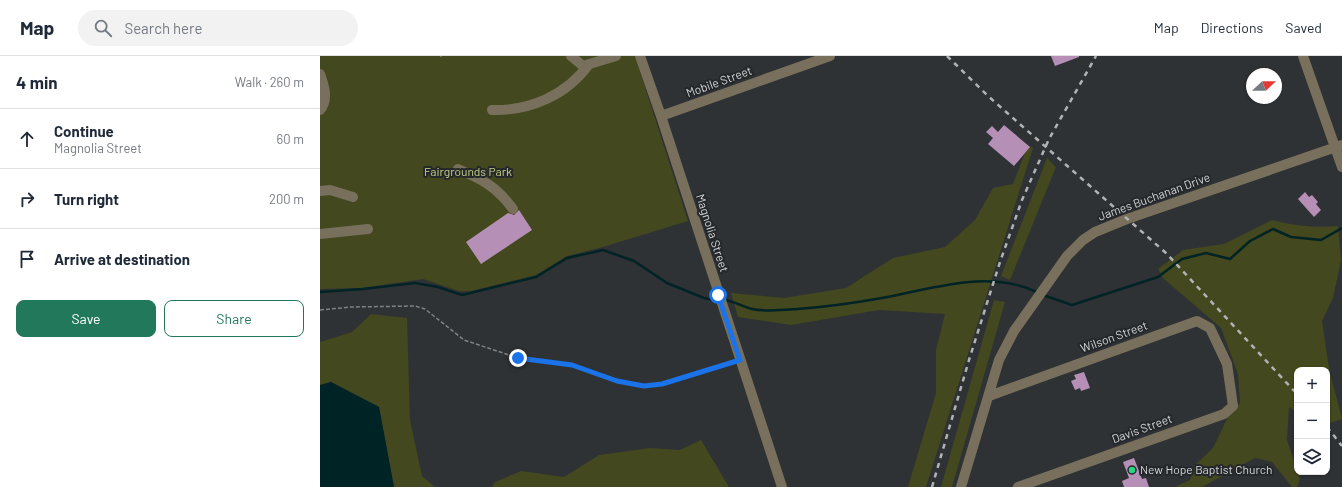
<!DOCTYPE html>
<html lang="en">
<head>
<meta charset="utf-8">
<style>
	:root { --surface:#fff; --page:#f2f2f3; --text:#1f2937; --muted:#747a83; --line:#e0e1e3; --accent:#22785b }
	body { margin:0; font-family:Barlow,sans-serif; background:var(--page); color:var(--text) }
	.controls { position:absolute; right:12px; bottom:12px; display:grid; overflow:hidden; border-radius:8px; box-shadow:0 1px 3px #0004 }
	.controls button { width:36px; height:36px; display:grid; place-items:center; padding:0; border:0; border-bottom:1px solid var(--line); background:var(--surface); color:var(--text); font:20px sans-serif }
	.compass { position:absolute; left:926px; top:12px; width:36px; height:36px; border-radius:50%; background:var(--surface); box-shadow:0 1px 3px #0004; rotate:68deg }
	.stop { position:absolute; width:12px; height:12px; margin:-9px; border:3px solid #1a73e8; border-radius:50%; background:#fff }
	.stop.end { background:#1a73e8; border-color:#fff; box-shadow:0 1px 4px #0008 }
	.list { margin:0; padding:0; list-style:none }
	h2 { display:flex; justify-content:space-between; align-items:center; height:52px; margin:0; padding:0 16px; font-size:17px }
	h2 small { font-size:13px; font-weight:400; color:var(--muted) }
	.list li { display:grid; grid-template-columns:26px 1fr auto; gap:12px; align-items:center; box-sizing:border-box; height:60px; padding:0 16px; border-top:1px solid var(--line) }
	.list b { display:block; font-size:15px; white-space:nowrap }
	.list p { margin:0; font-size:13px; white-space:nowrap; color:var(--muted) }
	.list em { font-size:13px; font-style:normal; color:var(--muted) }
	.actions { display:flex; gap:8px; padding:12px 16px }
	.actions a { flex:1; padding:9px 0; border:1px solid var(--accent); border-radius:8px; text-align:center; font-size:14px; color:var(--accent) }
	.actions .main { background:var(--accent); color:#fff }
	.icon { flex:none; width:22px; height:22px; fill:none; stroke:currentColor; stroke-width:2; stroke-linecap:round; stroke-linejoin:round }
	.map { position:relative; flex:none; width:1022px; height:431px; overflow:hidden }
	header { display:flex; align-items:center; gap:24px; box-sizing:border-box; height:56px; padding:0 20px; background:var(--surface); border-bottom:1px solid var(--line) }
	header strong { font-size:19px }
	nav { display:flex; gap:22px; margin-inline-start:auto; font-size:14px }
	.search { width:280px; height:36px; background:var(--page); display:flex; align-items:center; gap:10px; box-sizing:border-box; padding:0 14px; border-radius:22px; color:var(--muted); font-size:15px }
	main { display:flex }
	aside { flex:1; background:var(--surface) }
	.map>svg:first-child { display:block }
	.green { fill:#43481e }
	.water { fill:#002325 }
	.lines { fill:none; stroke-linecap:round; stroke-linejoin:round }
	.stream { stroke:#002325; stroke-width:2.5 }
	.building { fill:#b58fb6 }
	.path { stroke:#7f8284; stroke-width:1.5; stroke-dasharray:4 2; stroke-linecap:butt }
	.minor { stroke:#78705c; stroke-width:10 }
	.rail { stroke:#b1b3b5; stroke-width:2.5; stroke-dasharray:5 5; stroke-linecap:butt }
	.route { stroke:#1a73e8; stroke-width:5 }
	.poi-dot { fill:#26d886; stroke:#25282a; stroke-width:1.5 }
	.labels { text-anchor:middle; stroke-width:4; stroke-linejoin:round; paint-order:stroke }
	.street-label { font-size:12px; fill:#d2d4d6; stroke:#25282a }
	.park-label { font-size:12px; fill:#c7d185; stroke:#25282a }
	.poi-label { font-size:12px; fill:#d2d4d6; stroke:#25282a; text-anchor:start }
</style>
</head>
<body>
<header>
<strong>Map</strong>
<div class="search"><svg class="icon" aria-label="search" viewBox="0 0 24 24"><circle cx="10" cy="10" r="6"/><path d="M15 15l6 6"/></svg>Search here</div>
<nav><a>Map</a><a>Directions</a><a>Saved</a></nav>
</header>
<main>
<aside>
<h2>4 min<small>Walk · 260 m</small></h2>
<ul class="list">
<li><svg class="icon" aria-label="ahead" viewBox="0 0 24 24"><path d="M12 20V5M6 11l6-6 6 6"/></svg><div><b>Continue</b><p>Magnolia Street</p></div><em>60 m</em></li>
<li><svg class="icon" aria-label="right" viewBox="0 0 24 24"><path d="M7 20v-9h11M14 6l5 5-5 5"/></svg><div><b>Turn right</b></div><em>200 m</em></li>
<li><svg class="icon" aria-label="arrive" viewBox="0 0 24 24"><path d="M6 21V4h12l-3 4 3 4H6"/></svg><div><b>Arrive at destination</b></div></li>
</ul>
<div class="actions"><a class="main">Save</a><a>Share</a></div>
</aside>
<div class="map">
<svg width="1022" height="431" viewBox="0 0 1022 431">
	<rect width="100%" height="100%" fill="#2f3234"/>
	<path class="green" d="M0,0H315L368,165L283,191L247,200L216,219L151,235H139L103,223L42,232L0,233Z
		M708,89L713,92L606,431H588L616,337V294L625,258L559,254L471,269L418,261L411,237L464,242L526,232L573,202L625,191L655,164L673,132L693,128Z
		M727,102L736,111L690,224L681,220Z
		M952,164C975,170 995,172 1018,170L1021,204L1013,242L1002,265L1009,313L1022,363L1007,368V314H977V357L969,351L967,384L980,423L977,431H972L952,406L935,402L882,431H855L870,424L875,409L893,392L907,363L920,347L918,318L901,272L843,222L838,213L863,194L904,188Z
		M674,244L685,246L632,431H621Z
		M51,258L87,262L90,364L102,420L115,431H74L59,351L11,326L0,329V286L32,276Z
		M381,384L409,431H172L175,426L201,415L244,421L279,399L330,392L360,394Z"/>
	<path class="water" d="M11,326L59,351L74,431H0V329Z"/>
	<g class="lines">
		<path class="stream" d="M0,236L43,233L95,227L118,231L142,239L216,221L247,202L283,194L314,205L347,227L384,242L398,245
			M723,239L752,249L838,221L862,203L886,197L910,203L930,185L953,173L971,181L1001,184L1022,172
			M403,244C413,244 422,251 432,253C445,256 464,254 477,253C505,251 534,247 562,242C612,233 669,212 719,237"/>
	</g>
	<path class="building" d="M731,0H759V1L735,10Z
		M684,69L710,91L694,110L668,88L673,82L666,76L672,70L678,76Z
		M985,136L989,141L992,139L998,146L996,148L1001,154L994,161L978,143Z
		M199,154L212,174L161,208L146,186L188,157L194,159Z
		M764,316L770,332L761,335L760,332L755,334L751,325L756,323L754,319Z
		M814,402L822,423L826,422L829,431H804L802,425L809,422L803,406Z"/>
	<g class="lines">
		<path class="path" d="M121,0V1
			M0,254L31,251L95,250L105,253L144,284L198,302L252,309L311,328L324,330L341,328L413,306"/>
		<path class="minor" d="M251,0L263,10L296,0
			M320,0L341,60L462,431
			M983,0L1022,111
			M0,18C4,29 9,44 0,54
			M172,54C210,55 247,39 269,8
			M341,60L510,0
			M138,113C163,124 176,130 193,153
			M0,135L10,134L33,141
			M0,178L48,173
			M669,340L877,265L890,272L907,308L913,350L904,358L698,431
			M641,431L679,304L694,275L747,200L763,184L775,176L807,163L1022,89"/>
		<path class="rail" d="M627,0L668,40L846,197L977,338
			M1007,371L1022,390
			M612,431L649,304L680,206L702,144L729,83L776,0"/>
	</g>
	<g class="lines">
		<path class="route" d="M198,302L252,309L297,325L324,330L342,328L420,304L398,239"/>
	</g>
	<circle class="poi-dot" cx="812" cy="414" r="4"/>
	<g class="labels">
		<g class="street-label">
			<text transform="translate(399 26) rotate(-20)" y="4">Mobile Street</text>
			<text transform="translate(834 141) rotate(-20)" y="4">James Buchanan Drive</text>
			<text transform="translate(392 177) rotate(72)" y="4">Magnolia Street</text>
			<text transform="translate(794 281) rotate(-20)" y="4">Wilson Street</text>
			<text transform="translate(822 373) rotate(-20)" y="4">Davis Street</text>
		</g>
		<g class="park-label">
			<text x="148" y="120">Fairgrounds Park</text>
		</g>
		<g class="poi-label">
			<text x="820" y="418">New Hope Baptist Church</text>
		</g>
	</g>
</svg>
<div class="controls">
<button>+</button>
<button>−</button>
<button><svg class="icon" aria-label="layers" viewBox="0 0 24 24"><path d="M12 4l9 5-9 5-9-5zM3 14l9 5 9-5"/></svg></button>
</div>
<svg class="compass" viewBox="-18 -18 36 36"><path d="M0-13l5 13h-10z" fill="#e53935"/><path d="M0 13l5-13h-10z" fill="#747a83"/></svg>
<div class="stop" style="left:398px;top:239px"></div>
<div class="stop end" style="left:198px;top:302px"></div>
</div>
</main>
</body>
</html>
